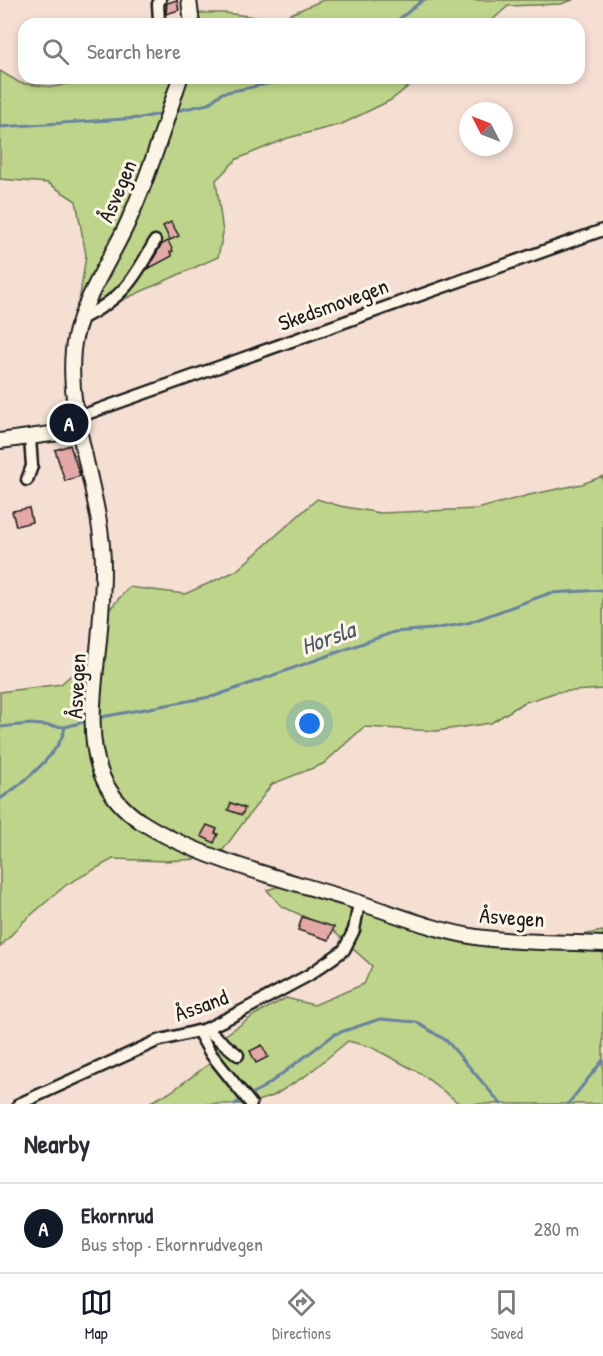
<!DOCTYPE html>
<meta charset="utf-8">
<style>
:root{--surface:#fff;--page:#f2f2f3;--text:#2b2b33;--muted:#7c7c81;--line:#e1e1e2;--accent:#111827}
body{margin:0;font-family:"Patrick Hand",sans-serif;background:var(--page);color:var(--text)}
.compass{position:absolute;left:459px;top:102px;width:54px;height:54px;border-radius:50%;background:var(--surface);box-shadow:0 3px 9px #0003;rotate:312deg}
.you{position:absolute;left:310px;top:724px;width:21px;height:21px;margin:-15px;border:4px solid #fff;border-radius:50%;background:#1a73e8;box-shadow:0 0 0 9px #1a73e833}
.badge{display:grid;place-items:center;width:39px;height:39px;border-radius:50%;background:var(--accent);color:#fff;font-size:20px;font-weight:700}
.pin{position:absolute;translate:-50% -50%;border:3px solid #fff;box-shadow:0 2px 6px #0006}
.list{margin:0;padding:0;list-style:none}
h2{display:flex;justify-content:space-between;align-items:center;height:78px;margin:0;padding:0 24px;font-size:26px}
h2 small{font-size:20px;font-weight:400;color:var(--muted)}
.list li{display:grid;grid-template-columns:39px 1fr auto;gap:18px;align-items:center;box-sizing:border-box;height:90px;padding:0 24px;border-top:2px solid var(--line)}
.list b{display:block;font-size:22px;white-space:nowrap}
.list p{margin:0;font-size:20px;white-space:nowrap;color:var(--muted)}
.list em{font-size:20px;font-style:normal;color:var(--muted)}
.icon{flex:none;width:33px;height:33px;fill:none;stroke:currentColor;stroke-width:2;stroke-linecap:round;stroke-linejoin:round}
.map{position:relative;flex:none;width:603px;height:1104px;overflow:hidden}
.search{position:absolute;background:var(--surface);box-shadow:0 3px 9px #0003;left:18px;right:18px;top:18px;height:66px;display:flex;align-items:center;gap:15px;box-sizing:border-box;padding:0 21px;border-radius:18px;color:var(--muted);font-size:22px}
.sheet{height:168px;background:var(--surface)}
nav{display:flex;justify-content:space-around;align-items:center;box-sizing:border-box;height:84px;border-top:2px solid var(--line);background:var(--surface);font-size:16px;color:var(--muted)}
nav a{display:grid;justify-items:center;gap:3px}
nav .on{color:var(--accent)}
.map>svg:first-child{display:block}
.green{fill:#bdd48a;stroke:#6c7853;stroke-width:1.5}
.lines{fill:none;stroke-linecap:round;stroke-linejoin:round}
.stream{stroke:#68839e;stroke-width:3}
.building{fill:#e4a9a6;stroke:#1c1c1c;stroke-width:1.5}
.minor-casing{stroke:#1c1c1c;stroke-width:15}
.major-casing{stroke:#1c1c1c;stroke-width:18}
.minor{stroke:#fcf5e5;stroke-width:10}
.major{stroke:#fcf5e5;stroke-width:14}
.labels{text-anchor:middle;stroke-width:6;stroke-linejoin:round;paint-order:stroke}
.street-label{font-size:22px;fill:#1c1c1c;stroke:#fcf5e5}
.water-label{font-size:24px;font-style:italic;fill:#485868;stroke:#fcf5e5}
</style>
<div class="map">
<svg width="603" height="1104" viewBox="0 0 603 1104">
<rect width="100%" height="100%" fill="#f5ded2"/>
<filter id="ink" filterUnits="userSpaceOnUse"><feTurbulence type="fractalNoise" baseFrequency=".0167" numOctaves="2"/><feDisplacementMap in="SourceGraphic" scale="12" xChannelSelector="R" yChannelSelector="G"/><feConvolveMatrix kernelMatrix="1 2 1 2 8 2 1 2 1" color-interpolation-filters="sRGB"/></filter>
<g filter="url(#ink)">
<g class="green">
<path d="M 323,0 L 573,0 L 561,4 L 508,6 L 488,24 L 184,24 L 192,13 L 225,13 L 277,20 Z"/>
<path d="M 0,71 L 20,83 L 53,87 L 97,78 L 419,78 L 391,100 L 342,124 L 288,138 L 237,159 L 216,180 L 223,233 L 218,257 L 118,302 L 78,309 L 86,255 L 76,201 L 48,183 L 0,179 Z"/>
<path d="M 603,476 L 603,689 L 557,692 L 523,703 L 491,723 L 436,731 L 364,727 L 323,764 L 272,784 L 217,858 L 165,861 L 113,859 L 66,885 L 24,921 L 0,947 L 0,692 L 61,684 L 87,661 L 109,610 L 129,587 L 185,594 L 236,571 L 317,499 L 340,506 L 380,513 L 477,509 L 529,495 L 582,484 Z"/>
<path d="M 290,883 L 442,933 L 551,941 L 603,931 L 603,1104 L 460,1104 L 420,1073 L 371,1047 L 348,1041 L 307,1075 L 273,1096 L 248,1104 L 146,1104 L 169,1093 L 209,1064 L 211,1045 L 256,1014 L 286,998 L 314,1005 L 364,984 L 372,966 L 331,929 L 281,906 L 267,890 Z"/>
</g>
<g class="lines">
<g class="stream">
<path d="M 393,24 L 423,0"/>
<path d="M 175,111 L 208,104 L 222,93 L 298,78"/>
<path d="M 0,127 L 140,118 L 165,113"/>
<path d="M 96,718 L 215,696 L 394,632 L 433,629 L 468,623 L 550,593 L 603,590"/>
<path d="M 0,727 L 30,724 L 65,727 L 87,721"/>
<path d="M 0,799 C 22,784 61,753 65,727"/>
<path d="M 235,1104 L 267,1085 L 335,1034 L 380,1019 L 416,1022 L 447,1041 L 501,1104"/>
<path d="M 568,1104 L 603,1060"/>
</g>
</g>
<g class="building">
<path d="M 177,0 L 179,10 L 166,14 L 167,3 Z"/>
<path d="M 171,222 L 179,236 L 170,240 L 163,226 Z"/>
<path d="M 168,241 L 173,251 L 170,252 L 172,256 L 148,269 L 161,245 Z"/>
<path d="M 70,445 L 80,476 L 65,481 L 55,450 Z"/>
<path d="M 29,508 L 32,522 L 16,526 L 12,511 Z"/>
<path d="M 231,803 L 245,808 L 242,815 L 228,810 Z"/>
<path d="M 207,825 L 217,829 L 215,833 L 218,834 L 214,843 L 201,836 Z"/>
<path d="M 302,917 L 334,927 L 329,940 L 298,930 Z"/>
<path d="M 262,1045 L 268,1057 L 256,1063 L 250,1051 Z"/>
</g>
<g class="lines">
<g class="minor-casing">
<g id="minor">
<path d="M 159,21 L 158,4 L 160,0"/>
<path d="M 81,319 C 123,298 133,281 155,241"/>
<path d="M 78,417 L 603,230"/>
<path d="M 27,480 L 32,466 L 30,438"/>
<path d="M 206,1029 L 238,1055"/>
<path d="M 198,1031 L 211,1054 L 251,1104"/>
<path d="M 19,1104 L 157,1041 L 206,1029 L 242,1011 L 309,975 L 344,950 L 354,930 L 359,903"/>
</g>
</g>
<g class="major-casing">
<g id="major">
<path d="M 189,0 L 192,24"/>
<path d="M 180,78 C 164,127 149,175 128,222 C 111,260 77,308 73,350 C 66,424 104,496 103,570 C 103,593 101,617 99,640 C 95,682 85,738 103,778 C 111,796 124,810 140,821 C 199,859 281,878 348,899 C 390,912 432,930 476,937 C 518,943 561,942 603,944"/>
<path d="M 0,441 L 80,430"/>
</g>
</g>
<use href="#minor" class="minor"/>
<use href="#major" class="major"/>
</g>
</g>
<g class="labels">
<g class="street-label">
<text transform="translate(117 191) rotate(-67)" y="8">Åsvegen</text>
<text transform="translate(333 304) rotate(-20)" y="8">Skedsmovegen</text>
<text transform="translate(76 686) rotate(-87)" y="8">Åsvegen</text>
<text transform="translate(512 917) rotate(4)" y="8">Åsvegen</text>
<text transform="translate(201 1005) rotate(-20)" y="8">Åssand</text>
</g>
<g class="water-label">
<text transform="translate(328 638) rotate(-20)" y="8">Horsla</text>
</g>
</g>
</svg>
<svg class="compass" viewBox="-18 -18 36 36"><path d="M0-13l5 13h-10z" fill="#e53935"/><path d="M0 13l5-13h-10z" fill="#7c7c81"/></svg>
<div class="you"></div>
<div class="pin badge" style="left:69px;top:423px">A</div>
<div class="search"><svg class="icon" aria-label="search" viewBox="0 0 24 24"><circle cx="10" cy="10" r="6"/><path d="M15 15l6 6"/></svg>Search here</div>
</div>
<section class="sheet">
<h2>Nearby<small></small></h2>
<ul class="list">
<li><span class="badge">A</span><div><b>Ekornrud</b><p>Bus stop · Ekornrudvegen</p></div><em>280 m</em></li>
</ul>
</section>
<nav>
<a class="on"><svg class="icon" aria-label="map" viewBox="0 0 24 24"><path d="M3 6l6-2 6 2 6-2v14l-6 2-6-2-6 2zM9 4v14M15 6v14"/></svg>Map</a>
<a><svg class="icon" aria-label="directions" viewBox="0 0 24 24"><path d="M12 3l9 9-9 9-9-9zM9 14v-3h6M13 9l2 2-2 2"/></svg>Directions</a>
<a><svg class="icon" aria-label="saved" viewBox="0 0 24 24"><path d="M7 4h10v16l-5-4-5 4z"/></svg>Saved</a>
</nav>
